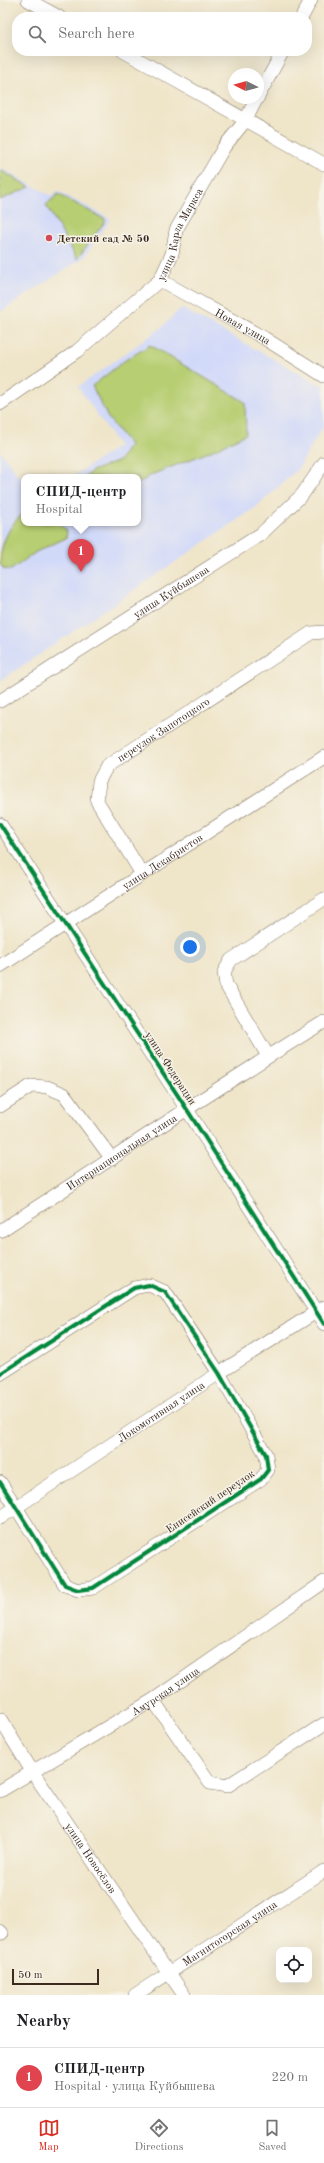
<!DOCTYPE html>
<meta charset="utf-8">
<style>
:root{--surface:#fff;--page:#f2f2f2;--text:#202124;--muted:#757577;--line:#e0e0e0;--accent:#d93025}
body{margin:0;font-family:"Old Standard TT",serif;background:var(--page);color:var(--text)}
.controls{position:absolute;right:12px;bottom:12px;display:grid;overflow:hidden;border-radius:8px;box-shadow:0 4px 16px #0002}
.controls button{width:36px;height:36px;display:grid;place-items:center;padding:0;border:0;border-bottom:1px solid var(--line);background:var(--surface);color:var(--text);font:20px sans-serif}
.compass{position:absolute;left:228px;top:68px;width:36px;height:36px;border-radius:50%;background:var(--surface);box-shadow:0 4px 16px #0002;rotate:276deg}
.scale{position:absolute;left:12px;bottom:10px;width:87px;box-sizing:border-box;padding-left:4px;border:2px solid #3b2a1e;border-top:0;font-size:11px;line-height:14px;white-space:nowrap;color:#3b2a1e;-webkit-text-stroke:3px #f7f3e8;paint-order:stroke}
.you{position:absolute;left:190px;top:947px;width:14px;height:14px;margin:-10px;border:3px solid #fff;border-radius:50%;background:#1a73e8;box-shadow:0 0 0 6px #1a73e833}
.badge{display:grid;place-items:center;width:26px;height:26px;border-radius:50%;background:var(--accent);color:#fff;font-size:13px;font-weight:700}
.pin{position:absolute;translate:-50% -33px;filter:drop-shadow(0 1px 2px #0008)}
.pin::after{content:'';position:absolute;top:21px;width:14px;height:12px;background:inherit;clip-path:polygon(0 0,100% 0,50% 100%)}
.popup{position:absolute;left:21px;top:474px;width:120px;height:52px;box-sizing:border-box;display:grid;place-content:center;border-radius:8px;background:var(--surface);filter:drop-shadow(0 1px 3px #0005);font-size:13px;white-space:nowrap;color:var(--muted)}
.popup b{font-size:15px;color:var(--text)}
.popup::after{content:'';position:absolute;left:50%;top:100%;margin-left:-8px;border:8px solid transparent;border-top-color:var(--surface)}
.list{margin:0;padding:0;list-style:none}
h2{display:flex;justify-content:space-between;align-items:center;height:52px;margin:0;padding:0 16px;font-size:17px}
h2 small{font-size:13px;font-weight:400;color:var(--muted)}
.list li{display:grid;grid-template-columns:26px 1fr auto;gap:12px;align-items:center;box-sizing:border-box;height:60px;padding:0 16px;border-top:1px solid var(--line)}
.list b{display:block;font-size:15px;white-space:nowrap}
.list p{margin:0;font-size:13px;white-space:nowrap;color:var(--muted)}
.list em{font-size:13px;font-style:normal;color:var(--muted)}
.icon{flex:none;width:22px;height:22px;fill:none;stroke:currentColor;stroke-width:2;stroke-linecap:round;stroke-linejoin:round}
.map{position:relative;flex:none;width:324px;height:1995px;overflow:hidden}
.search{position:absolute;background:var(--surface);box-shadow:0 4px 16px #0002;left:12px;right:12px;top:12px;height:44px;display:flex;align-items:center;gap:10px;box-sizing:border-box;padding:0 14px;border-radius:16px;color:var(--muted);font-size:15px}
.sheet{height:112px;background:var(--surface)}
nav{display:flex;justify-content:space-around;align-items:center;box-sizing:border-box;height:56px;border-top:1px solid var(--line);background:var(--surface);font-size:11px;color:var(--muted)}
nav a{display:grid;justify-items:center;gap:2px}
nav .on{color:var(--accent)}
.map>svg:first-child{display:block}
.built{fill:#d1d9f9}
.green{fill:#b7ce72;stroke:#797c48}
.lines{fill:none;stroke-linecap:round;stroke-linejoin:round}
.minor-casing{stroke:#7a6b5a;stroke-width:14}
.minor{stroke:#fff;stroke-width:13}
.cycleway-casing{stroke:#f7f3e8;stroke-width:6}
.cycleway{stroke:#00873e;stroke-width:4}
.poi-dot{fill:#d1495b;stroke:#f7f3e8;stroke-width:1.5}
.labels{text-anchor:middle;stroke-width:3;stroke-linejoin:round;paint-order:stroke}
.street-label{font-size:11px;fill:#3b2a1e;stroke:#f7f3e8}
.poi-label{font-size:11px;font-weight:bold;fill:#3b2a1e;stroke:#f7f3e8;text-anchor:start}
</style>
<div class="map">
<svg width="324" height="1995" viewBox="0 0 324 1995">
<rect width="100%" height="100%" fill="#f7f3e8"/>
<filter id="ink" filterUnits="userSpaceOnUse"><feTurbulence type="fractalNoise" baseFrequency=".025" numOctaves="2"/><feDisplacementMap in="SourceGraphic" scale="8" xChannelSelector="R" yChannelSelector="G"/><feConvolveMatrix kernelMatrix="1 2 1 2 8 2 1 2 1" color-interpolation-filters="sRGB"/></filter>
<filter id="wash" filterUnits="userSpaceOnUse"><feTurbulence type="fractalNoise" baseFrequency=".012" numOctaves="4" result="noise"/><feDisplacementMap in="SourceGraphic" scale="16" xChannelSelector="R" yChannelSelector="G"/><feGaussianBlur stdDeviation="0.9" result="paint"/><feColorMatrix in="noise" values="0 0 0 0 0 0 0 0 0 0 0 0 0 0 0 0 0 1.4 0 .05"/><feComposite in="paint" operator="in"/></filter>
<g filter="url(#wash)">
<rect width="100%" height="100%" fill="#efe5c9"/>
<g class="built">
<path d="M 0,167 L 51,196 L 57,191 L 111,219 L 83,258 L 0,312 Z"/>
<path d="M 181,308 L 324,387 L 324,425 L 298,469 L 255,508 L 0,681 L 0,451 L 24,483 L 24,523 L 138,523 L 138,477 L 72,477 L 119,446 L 78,387 L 161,328 Z"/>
</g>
<g class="green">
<path d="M 0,170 L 30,187 L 0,200 Z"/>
<path d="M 58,194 L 106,220 L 77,259 L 46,205 Z"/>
<path d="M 150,345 L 245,402 L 246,434 L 209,452 L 151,475 L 138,484 L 138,477 L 85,477 L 92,471 L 119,461 L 130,445 L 108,418 L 92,386 L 124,361 Z"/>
<path d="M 24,513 L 24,523 L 59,523 L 67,531 L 66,538 L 36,552 L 11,570 L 4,569 L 0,564 C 0,546 9,524 24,513 Z"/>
</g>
</g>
<g filter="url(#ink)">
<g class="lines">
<g class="minor-casing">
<g id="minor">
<path d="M 28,0 L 59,17"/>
<path d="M 302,17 L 311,0"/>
<path d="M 123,51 L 324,164"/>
<path d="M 258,97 L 283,51"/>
<path id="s1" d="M 160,280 L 264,338 L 324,376"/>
<path id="s2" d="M 0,404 L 77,351 L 160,280 L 172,254 L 176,230 L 224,147 L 245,121 L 257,98"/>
<path id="s3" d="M 0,701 L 261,534 L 302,495 L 324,463"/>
<path d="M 0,824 L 186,1108 L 324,1324"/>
<path id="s4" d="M 142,874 L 97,801 L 99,781 L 107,766 L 311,633 L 324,632"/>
<path id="s5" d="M 0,966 L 324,757"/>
<path d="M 268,1056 L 226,985 L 224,972 L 231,960 L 324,899"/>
<path d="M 0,1106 L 31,1086 L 47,1087 L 64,1094 L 112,1159"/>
<path id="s6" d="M 0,1231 C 108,1162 214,1089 324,1022"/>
<path d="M 0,1374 L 134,1288 L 149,1285 L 165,1292 L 219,1373 L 266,1455 L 268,1470 L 261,1479 L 93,1588 L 78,1590 L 65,1585 L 0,1482"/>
<path id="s7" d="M 0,1518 L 219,1373 L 324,1307"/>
<path d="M 153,1700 L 210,1783 L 227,1786 L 324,1724"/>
<path id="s8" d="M 0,1719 L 32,1771 L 184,1995"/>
<path id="s9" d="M 0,1791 L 153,1700 L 324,1582"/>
<path d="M 0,1931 L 2,1933 L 0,1934"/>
<path id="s10" d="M 135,1995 L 324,1871"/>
</g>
</g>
<use href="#minor" class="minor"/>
<g class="cycleway-casing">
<g id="cycleway">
<path d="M 0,824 L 186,1108 L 324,1324"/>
<path d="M 0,1374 L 134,1288 L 149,1285 L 165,1292 L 219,1373 L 266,1455 L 268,1470 L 261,1479 L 93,1588 L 78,1590 L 65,1585 L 0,1482"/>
</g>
</g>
<use href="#cycleway" class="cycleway"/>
</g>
</g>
<circle class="poi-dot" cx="49" cy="238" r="4"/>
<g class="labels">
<g class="street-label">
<text dy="4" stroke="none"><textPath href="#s2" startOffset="253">улица Карла Маркса</textPath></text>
<text dy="4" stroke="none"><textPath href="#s1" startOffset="95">Новая улица</textPath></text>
<text dy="4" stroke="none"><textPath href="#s3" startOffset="203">улица Куйбышева</textPath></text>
<text dy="4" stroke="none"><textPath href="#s4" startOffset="190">переулок Запотоцкого</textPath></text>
<text dy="4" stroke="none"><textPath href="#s5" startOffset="193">улица Декабристов</textPath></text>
<text transform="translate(171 1068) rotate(57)" y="4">улица Федерации</text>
<text dy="4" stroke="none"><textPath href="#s6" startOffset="145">Интернациональная улица</textPath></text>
<text dy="4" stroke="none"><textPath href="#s7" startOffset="193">Локомотивная улица</textPath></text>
<text transform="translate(210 1501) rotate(-34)" y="4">Енисейский переулок</text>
<text dy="4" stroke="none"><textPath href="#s9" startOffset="193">Амурская улица</textPath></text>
<text dy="4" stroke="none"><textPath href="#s8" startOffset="166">улица Новосёлов</textPath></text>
<text dy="4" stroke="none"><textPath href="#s10" startOffset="113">Магнитогорская улица</textPath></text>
</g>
<g class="poi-label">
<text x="57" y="242">Детский сад № 50</text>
</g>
</g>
</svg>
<div class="controls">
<button><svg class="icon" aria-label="locate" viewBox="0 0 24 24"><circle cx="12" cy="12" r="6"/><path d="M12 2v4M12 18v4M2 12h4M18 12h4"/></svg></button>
</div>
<svg class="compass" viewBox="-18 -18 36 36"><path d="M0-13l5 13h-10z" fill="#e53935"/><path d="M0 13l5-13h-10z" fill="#757577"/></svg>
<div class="scale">50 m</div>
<div class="you"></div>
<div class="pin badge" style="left:81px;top:572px;background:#e0444e">1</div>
<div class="popup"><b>СПИД-центр</b>Hospital</div>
<div class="search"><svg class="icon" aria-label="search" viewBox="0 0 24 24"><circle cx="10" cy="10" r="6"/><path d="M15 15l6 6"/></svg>Search here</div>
</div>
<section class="sheet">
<h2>Nearby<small></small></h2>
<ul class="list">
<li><span class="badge" style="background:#e0444e">1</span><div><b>СПИД-центр</b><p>Hospital · улица Куйбышева</p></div><em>220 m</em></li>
</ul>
</section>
<nav>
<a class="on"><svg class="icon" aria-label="map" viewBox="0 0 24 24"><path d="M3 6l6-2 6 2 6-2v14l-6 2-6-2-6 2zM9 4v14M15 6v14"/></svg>Map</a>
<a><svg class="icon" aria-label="directions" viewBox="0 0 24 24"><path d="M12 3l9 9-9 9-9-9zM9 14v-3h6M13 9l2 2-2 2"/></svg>Directions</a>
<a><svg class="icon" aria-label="saved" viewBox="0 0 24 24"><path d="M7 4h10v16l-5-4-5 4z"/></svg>Saved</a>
</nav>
